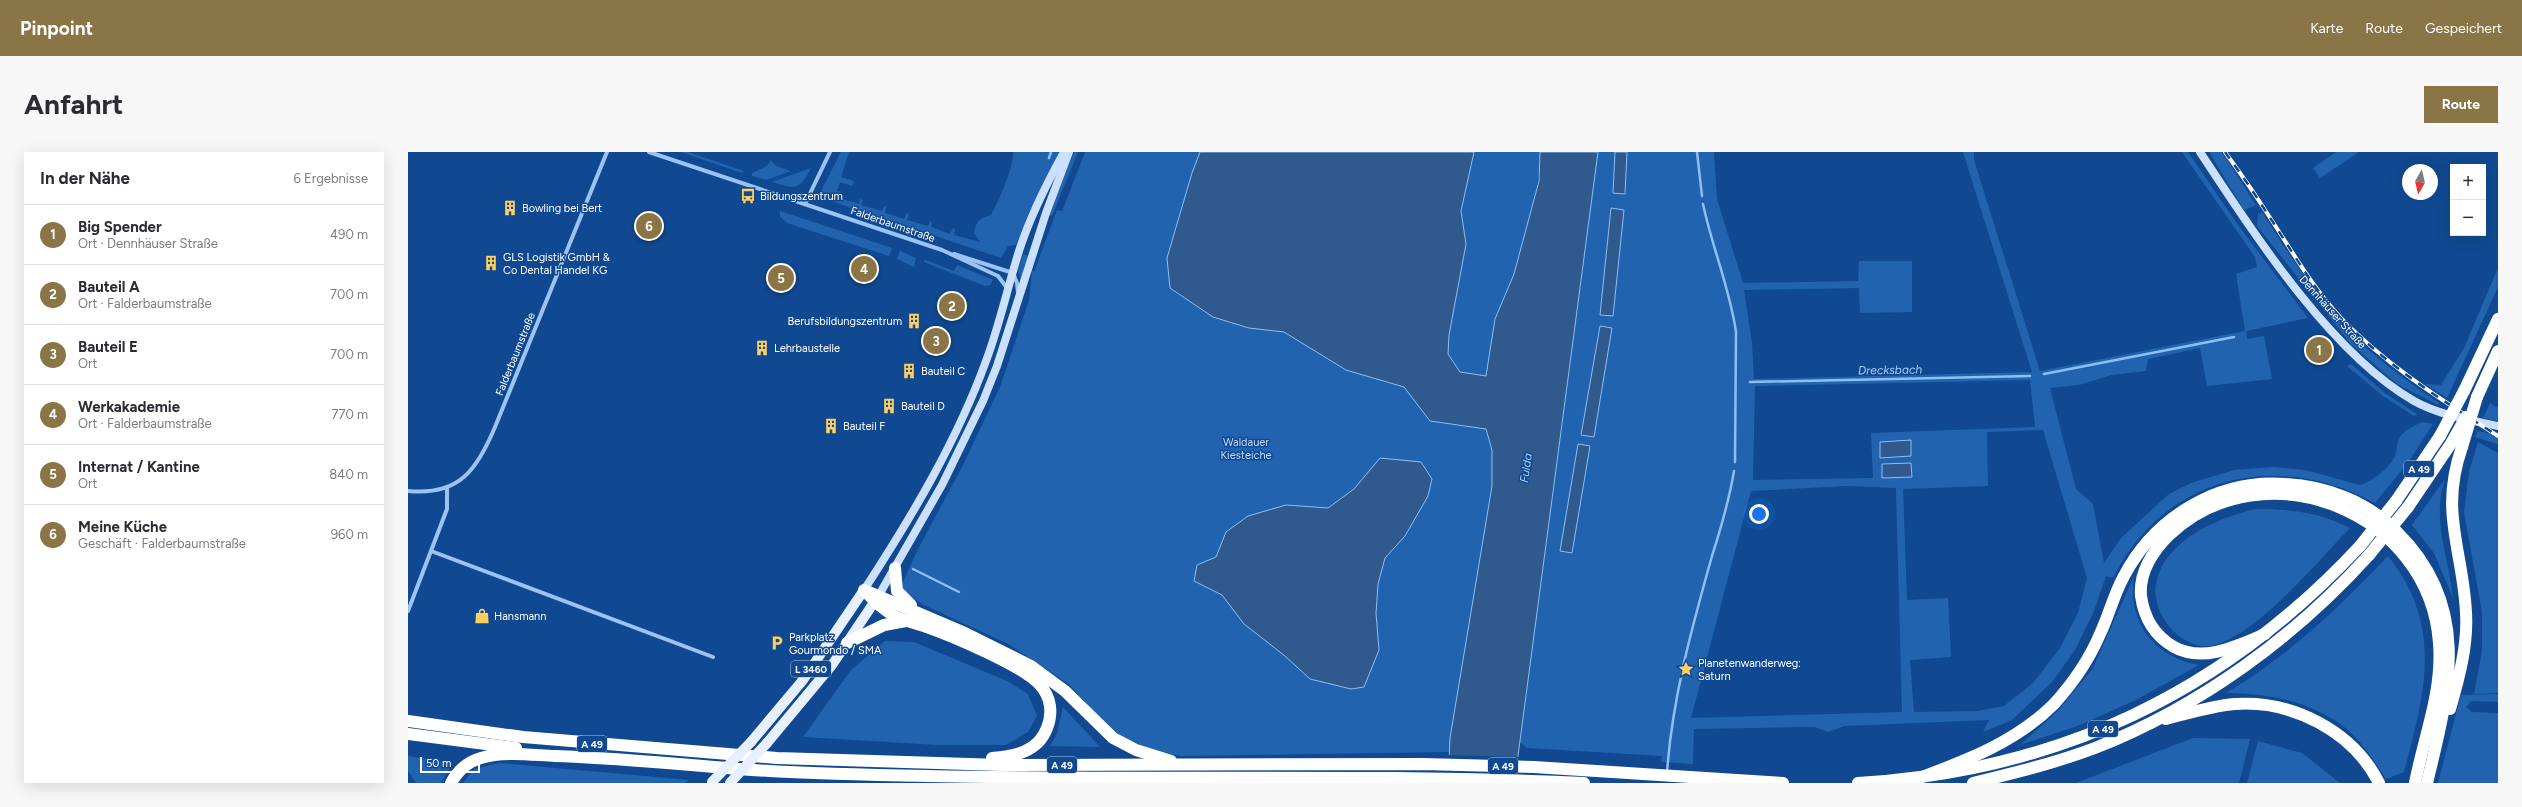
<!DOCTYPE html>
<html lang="de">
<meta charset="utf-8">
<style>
:root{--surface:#fff;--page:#f7f7f7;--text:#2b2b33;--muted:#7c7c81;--line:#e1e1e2;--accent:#8a7546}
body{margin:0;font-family:Figtree,sans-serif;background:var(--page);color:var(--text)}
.controls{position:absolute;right:12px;top:12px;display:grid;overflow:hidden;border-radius:0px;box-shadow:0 4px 16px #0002}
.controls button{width:36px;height:36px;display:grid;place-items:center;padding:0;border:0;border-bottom:1px solid var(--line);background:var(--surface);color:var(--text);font:20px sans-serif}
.compass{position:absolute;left:1994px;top:12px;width:36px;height:36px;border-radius:50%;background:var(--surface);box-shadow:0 4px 16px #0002;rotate:188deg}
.scale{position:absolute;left:12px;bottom:10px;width:60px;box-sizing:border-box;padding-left:4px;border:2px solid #fff;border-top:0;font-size:11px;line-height:14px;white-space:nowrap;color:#fff;-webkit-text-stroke:3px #104991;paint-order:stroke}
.you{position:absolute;left:1351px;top:362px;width:14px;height:14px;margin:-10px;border:3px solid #fff;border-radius:50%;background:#1a73e8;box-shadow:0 0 0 6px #1a73e833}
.badge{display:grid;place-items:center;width:26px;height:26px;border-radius:50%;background:var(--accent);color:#fff;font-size:13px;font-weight:700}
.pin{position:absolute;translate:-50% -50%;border:2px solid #fff;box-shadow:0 1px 4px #0006}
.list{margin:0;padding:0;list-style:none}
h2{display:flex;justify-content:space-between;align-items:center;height:52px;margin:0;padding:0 16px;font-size:17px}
h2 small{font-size:13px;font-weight:400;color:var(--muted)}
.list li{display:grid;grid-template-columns:26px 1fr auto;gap:12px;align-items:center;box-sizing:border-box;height:60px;padding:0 16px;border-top:1px solid var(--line)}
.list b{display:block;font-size:15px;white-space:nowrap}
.list p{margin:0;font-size:13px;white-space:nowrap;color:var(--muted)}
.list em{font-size:13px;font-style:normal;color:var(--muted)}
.map{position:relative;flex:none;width:2090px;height:631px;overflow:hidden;border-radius:0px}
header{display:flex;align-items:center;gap:24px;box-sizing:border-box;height:56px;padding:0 20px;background:var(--accent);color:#fff}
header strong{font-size:19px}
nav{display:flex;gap:22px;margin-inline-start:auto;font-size:14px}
.intro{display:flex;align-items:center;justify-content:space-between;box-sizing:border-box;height:96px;padding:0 24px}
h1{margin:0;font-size:28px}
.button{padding:10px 18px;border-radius:0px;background:var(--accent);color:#fff;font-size:14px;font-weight:700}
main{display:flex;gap:24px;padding:0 24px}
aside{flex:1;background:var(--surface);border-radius:0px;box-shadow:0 4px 16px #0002}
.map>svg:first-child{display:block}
.green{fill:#2263b0;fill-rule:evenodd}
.water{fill:#30598e;stroke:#8dbef6}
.pier{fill:#104991}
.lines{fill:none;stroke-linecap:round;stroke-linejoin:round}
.stream{stroke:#8dbef6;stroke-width:2.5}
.street{stroke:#9bc3f3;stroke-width:4}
.secondary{stroke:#cae0fd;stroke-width:8}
.primary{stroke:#e7f0ff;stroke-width:10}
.highway{stroke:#fff;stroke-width:12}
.rail-casing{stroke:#fff;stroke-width:4}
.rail{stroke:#104991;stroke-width:2.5;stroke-dasharray:8;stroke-linecap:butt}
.primary-bridge{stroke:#e7f0ff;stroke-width:10}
.highway-bridge{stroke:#fff;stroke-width:12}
.labels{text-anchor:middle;stroke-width:3;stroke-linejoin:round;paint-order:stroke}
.shield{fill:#104991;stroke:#b7c8de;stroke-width:1}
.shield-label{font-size:10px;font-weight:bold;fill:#fff}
.poi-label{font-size:11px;fill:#fff;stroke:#104991;text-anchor:start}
.street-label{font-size:11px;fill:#fff;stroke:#104991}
.park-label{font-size:11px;fill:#c3defd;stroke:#104991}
.water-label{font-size:12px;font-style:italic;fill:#a7cdfa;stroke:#104991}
</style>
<header>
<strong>Pinpoint</strong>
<nav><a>Karte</a><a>Route</a><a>Gespeichert</a></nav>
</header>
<div class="intro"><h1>Anfahrt</h1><a class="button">Route</a></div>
<main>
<aside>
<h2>In der Nähe<small>6 Ergebnisse</small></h2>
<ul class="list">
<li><span class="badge">1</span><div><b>Big Spender</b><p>Ort · Dennhäuser Straße</p></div><em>490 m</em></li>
<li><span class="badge">2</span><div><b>Bauteil A</b><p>Ort · Falderbaumstraße</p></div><em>700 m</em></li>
<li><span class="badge">3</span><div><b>Bauteil E</b><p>Ort</p></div><em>700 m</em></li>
<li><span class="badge">4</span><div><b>Werkakademie</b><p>Ort · Falderbaumstraße</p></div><em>770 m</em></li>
<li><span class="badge">5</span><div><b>Internat / Kantine</b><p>Ort</p></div><em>840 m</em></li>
<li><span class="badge">6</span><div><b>Meine Küche</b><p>Geschäft · Falderbaumstraße</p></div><em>960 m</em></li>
</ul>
</aside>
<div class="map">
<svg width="2090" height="631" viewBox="0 0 2090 631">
<rect width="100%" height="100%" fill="#104991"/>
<g class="green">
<path d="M 273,0 L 280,0 L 336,19 L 334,21 Z"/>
<path d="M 433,0 L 441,0 L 433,25 L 446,29 L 444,34 L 432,30 L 429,39 L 433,40 L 431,46 L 451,52 L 452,47 L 455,48 L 453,53 L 474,59 L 476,54 L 478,54 L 477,61 L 496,67 L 499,61 L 501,62 L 499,68 L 520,74 L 522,69 L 524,70 L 523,75 L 542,82 L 545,76 L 547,77 L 546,83 L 572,90 L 566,81 C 568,69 572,66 583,63 C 590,51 607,12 605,0 L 651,0 L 620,62 L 608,93 L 600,94 L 593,106 L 417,47 L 413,44 L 413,39 Z"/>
<path d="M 666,0 L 670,0 L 644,64 L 641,63 Z"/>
<path d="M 677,0 L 1132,0 C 1131,47 1116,99 1098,142 L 1081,288 L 1084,298 L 1084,334 L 1041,600 L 774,604 L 753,601 L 718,587 L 697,573 L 661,532 L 600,492 L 516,453 L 492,437 L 509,399 L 554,315 L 592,235 L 621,148 L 624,119 L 626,120 L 649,58 L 654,59 L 655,57 Z"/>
<path d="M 1190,0 L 1306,0 L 1309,47 L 1335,131 L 1450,129 L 1451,109 L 1504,109 L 1504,160 L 1452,161 L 1451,136 L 1336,138 L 1344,191 L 1346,227 L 1624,220 L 1555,0 L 1566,0 L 1566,8 L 1632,219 L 1837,179 L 1828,122 L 1849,115 L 1847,105 L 1774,0 L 1780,0 L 1830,73 L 1900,166 L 1838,179 L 1839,187 L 1856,184 L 1864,227 L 1799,234 L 1792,196 L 1740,207 L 1738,219 L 1703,223 L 1671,233 L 1642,236 L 1668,337 L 1685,352 L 1696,411 L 1713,386 L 1761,342 L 1783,331 L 1826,318 L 1865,315 L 1897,318 L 1952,333 C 1965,329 1984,315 1988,301 C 1989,296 1989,290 1991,286 C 1996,278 2006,274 2014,270 L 2025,272 L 2002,308 L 1967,351 C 1869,297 1756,324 1705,426 L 1698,424 L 1686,459 L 1667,498 L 1644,530 L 1604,568 L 1575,580 L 1581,568 L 1437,574 L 1420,580 L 1407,575 L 1286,577 L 1285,612 L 1253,610 L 1254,604 L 1119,596 L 1112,590 ZM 1622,228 L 1627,275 L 1463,281 L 1465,326 L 1345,328 L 1347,234 ZM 1635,278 L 1679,426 L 1670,461 L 1652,496 L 1625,531 L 1596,554 L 1570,559 L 1506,560 L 1502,508 L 1543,505 L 1540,446 L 1499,448 L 1495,337 L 1580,334 L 1579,280 ZM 1439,334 L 1488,336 L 1494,560 L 1283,566 L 1343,339 Z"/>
<path d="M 1801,0 L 1814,0 L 1848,53 L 1836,58 Z"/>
<path d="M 1928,0 L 1951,0 L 1912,26 L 1905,16 Z"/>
<path d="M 363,8 L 368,14 L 383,19 L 358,28 L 344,24 L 344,21 L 359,14 Z"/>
<path d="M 403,16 C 391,39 388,37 364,30 Z"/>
<path d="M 372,59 L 484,96 L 481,104 L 379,71 L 372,64 Z"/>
<path d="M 1854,60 C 1876,95 1899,130 1926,163 C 1955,197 1994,226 2031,251 L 2030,253 L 1989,232 L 1943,192 L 1849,74 L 1850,63 Z"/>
<path d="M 492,99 L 508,106 L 506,115 L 489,107 Z"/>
<path d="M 615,102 L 621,104 L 613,129 L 610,119 Z"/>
<path d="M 517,108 L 546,119 L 549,113 L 585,128 L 582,133 L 577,134 L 516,110 Z"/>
<path d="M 2090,116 L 2090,135 L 2039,246 L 2017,232 L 2033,233 L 2056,196 Z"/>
<path d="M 1943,212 L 1978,242 L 2009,262 L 2006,264 L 1975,244 L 1939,214 Z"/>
<path d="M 2082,251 L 2090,256 L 2090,269 L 2075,266 Z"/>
<path d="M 2070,279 L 2084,282 L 2090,286 L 2090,292 L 2067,285 Z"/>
<path d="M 2070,290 L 2090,301 L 2090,541 L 2066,542 L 2074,499 L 2074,460 L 2056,360 L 2061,320 Z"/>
<path d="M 2037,327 C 2023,368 2041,405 2045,446 L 2026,401 L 2004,373 Z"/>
<path d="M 1848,357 C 1882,357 1911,360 1942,376 C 1909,410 1854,477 1810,492 C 1781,502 1752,473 1748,446 C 1745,433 1752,416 1759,406 C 1781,378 1815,365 1848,357 Z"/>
<path d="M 1980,404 C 2036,474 2017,541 1996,620 L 1978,627 C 1968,611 1955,592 1941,579 C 1907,550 1861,541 1818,541 C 1884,501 1927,459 1980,404 Z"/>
<path d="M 1726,424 C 1719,470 1746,505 1791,513 L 1728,548 L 1672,573 L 1612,593 L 1650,559 L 1685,516 Z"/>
<path d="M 477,489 L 506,490 L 599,529 L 620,542 L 629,564 L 620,580 L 598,593 L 530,593 L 395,585 L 443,518 Z"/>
<path d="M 2090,542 L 2090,550 L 2063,549 L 2058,555 L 2064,560 L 2090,561 L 2090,631 L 2030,631 L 2053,543 Z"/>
<path d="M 655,555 L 692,595 L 642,594 L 649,582 Z"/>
<path d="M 1785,586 L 1842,587 L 1831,631 L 1668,631 Z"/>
<path d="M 1850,589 L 1894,601 L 1932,631 L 1839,631 Z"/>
<path d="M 0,604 L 45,611 L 33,631 L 8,631 L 0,619 Z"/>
<path d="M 91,611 L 281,628 L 277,631 L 55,631 L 66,617 Z"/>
</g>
<g class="water">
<path d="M 792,0 L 1066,0 L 1053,59 L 1058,92 L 1041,183 L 1040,202 L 1052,220 L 1078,224 L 1087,167 L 1106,122 L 1131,29 L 1132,0 L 1190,0 L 1108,619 L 1040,631 L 1042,586 L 1084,334 L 1084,298 L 1078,277 L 1022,269 L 996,235 L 938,218 L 876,180 L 841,176 L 805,165 L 762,136 L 759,106 L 784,21 Z"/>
<path d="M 1207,0 L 1219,0 L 1217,42 L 1205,41 Z"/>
<path d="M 1203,56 L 1216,58 L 1205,164 L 1192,163 Z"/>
<path d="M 1192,174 L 1204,176 L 1186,285 L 1173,283 Z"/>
<path d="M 1503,288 L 1503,304 L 1472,306 L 1472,290 Z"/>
<path d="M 1170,292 L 1182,294 L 1164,401 L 1152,399 Z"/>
<path d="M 972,306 L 1013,310 L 1024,327 L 1020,344 L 997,384 L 977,406 L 970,432 L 968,461 L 971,498 L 956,535 L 943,537 L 902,527 L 877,504 L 836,472 L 814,443 L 786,429 L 789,413 L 808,405 L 818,380 L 840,364 L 878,353 L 920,356 L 946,337 Z"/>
<path d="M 1503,311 L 1504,325 L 1474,326 L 1474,312 Z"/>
</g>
<path class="pier" d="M 1039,603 L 1112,605 L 1109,631 L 1038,631 Z"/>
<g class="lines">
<g class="stream">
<path d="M 1289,0 L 1294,44"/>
<path d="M 641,6 L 643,0"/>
<path d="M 1295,52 C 1304,95 1322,137 1328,180 L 1327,310"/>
<path d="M 1636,222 L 1826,185"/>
<path d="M 1342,230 L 1622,224"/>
<path d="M 505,417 L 551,440"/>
<path d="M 1259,621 C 1264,547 1284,475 1304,404 C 1313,376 1321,349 1326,319"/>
</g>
<g class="street">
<path d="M 241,0 L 534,98 L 590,124 L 599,136"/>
<path d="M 397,52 L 422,0"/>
<path d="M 546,102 L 605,121 L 609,131 L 610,141"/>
<path d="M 0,339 C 51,344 69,318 87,275 L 199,0"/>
<path d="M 23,399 L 305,505"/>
<path d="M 0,459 L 39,357 L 39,335"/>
</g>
<g class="secondary">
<path d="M 1792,0 C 1845,80 1922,201 2006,249 C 2031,263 2062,268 2090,274"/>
<path d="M 456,438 C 503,366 549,289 578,209 C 592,172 600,133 612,96 C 623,62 639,31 656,0"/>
<path d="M 471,443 L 534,333 L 575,249 L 589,214 L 638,61 L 661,0"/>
</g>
<g class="primary">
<path d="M 343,590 L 395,528 L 456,438"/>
<path d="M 359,591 L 424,513 L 471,443"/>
</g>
<g class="highway">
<path d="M 2056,239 L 2090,167"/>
<path d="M 2069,245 L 2090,199"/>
<path d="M 1988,349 L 2032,284"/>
<path d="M 2000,355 L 2044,290"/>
<path d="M 487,416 L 489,439 L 503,453"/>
<path d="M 456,438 L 557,481 L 623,514 L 657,539 L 705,586 L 728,598 L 763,609"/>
<path d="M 457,439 C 466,449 475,458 487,464 C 497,469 506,471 516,474 C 542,483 616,514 632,533 C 643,545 645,561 639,576 C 630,600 607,604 584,606"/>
<path d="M 1857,482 C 1829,494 1795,511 1766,495 C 1747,484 1736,466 1733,444 C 1731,420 1744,400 1761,383 C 1857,293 2022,360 2031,491 C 2035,539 2016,584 2007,631"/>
<path d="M 439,491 L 476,473 L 498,469"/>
<path d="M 2042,557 C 2051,526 2060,493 2058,461 C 2055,397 2031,361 2054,295"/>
<path d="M 1758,567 C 1781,561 1803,554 1827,552 C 1884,548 1945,579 1971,631"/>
<path d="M 0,569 L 115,585 L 369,606 L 593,613 L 1015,612 L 1126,615 L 1375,631"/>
<path d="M 0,582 L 108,596"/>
<path d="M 1514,625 C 1562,607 1609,589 1646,552 C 1665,531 1681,508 1692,482 C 1701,463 1706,442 1716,424 C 1747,365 1810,327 1877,332 C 1919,334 1960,350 1989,380 C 2065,455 2041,540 2019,631"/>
<path d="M 43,631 C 50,618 59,610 73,606 C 96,599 123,603 147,604 C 209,606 270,612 331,617 C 394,622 457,623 520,624 C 739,629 957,621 1176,631"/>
<path d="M 1450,631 C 1651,619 1815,541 1952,394"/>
<path d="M 1565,631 C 1606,621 1647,611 1687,596 C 1791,555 1886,486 1961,403"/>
</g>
<g class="rail-casing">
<path id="rail" d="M 1817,0 C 1830,18 1843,36 1855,55 C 1880,92 1902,133 1933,166 C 1979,214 2034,248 2090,284"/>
</g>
<use href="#rail" class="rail"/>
<g class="primary-bridge">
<path d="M 304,630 L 343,590"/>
<path d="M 322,631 L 359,591"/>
</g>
<g class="highway-bridge">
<path d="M 2032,284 L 2056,239"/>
<path d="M 2044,290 L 2058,265"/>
<path d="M 2054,295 L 2069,245"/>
<path d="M 1952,394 L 1988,349"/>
<path d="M 1961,403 L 2000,355"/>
</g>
</g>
<defs>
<g id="bus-bare" transform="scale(1.2)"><path d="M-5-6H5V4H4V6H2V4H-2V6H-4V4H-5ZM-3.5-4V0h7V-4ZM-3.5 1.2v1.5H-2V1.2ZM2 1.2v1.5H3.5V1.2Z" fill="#ffcf5d" stroke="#104991" stroke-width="2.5" paint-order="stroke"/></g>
<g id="building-bare" transform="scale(1.2)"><path d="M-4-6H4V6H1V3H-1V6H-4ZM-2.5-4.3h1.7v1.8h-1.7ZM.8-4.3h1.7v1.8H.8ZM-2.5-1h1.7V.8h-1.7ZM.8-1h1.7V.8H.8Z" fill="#ffcf5d" stroke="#104991" stroke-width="2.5" paint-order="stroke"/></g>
<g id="shop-bare" transform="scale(1.2)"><path d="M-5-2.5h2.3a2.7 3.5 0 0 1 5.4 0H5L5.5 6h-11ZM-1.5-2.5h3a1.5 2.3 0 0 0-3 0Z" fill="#ffcf5d" stroke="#104991" stroke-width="2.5" paint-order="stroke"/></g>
<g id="parking-bare" transform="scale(1.2)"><path d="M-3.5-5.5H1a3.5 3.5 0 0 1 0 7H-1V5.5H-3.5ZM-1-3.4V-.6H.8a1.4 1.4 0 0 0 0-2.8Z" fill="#ffcf5d" stroke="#104991" stroke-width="2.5" paint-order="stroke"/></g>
<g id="sight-bare" transform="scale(1.2)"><path d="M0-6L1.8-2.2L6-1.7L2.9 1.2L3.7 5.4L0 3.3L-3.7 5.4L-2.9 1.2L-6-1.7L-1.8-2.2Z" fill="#ffcf5d" stroke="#104991" stroke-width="2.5" paint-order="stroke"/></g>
</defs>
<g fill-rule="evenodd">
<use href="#bus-bare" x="340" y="44"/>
<use href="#building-bare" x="102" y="56"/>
<use href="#building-bare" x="83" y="111"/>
<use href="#building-bare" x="506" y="169"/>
<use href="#building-bare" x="354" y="196"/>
<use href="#building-bare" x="501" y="219"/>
<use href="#building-bare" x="481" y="254"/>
<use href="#building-bare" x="423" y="274"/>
<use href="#shop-bare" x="74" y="464"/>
<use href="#parking-bare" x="369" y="491"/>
<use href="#sight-bare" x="1278" y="517"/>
</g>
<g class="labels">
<g class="shield">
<rect x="1996" y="309" width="30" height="16" rx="3"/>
<rect x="383" y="509" width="40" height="16" rx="3"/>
<rect x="1680" y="569" width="30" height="16" rx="3"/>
<rect x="169" y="584" width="30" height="16" rx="3"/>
<rect x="639" y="605" width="30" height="16" rx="3"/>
<rect x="1080" y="606" width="30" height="16" rx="3"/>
</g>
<g class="shield-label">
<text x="2011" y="321">A 49</text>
<text x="403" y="521">L 3460</text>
<text x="1695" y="581">A 49</text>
<text x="184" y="596">A 49</text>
<text x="654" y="617">A 49</text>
<text x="1095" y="618">A 49</text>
</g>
<g class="poi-label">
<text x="352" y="48">Bildungszentrum</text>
<text x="114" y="60">Bowling bei Bert</text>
<text x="95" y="109">GLS Logistik GmbH &amp;<tspan x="95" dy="13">Co Dental Handel KG</tspan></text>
<text x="494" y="173" text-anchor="end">Berufsbildungszentrum</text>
<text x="366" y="200">Lehrbaustelle</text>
<text x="513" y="223">Bauteil C</text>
<text x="493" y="258">Bauteil D</text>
<text x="435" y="278">Bauteil F</text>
<text x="86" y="468">Hansmann</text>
<text x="381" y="489">Parkplatz<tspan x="381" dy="13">Gourmondo / SMA</tspan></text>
<text x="1290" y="515">Planetenwanderweg:<tspan x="1290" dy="13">Saturn</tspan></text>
</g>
<g class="street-label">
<text transform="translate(485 72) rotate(19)" y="4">Falderbaumstraße</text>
<text transform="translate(1925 160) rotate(48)" y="4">Dennhäuser Straße</text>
<text transform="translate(107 202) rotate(-68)" y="4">Falderbaumstraße</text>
</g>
<g class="park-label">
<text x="838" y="294">Waldauer<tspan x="838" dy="13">Kiesteiche</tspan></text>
</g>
<g class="water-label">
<text transform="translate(1482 218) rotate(-1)" y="4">Drecksbach</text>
<text transform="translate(1118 316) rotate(-82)" y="4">Fulda</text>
</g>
</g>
</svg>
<div class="controls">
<button>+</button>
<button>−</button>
</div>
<svg class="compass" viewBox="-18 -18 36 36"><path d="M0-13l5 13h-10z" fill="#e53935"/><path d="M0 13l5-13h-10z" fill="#7c7c81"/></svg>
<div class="scale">50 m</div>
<div class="you"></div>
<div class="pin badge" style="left:1911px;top:198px">1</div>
<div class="pin badge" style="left:544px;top:154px">2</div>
<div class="pin badge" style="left:528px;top:189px">3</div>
<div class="pin badge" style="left:456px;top:117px">4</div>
<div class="pin badge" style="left:373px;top:126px">5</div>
<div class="pin badge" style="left:241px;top:74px">6</div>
</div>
</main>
